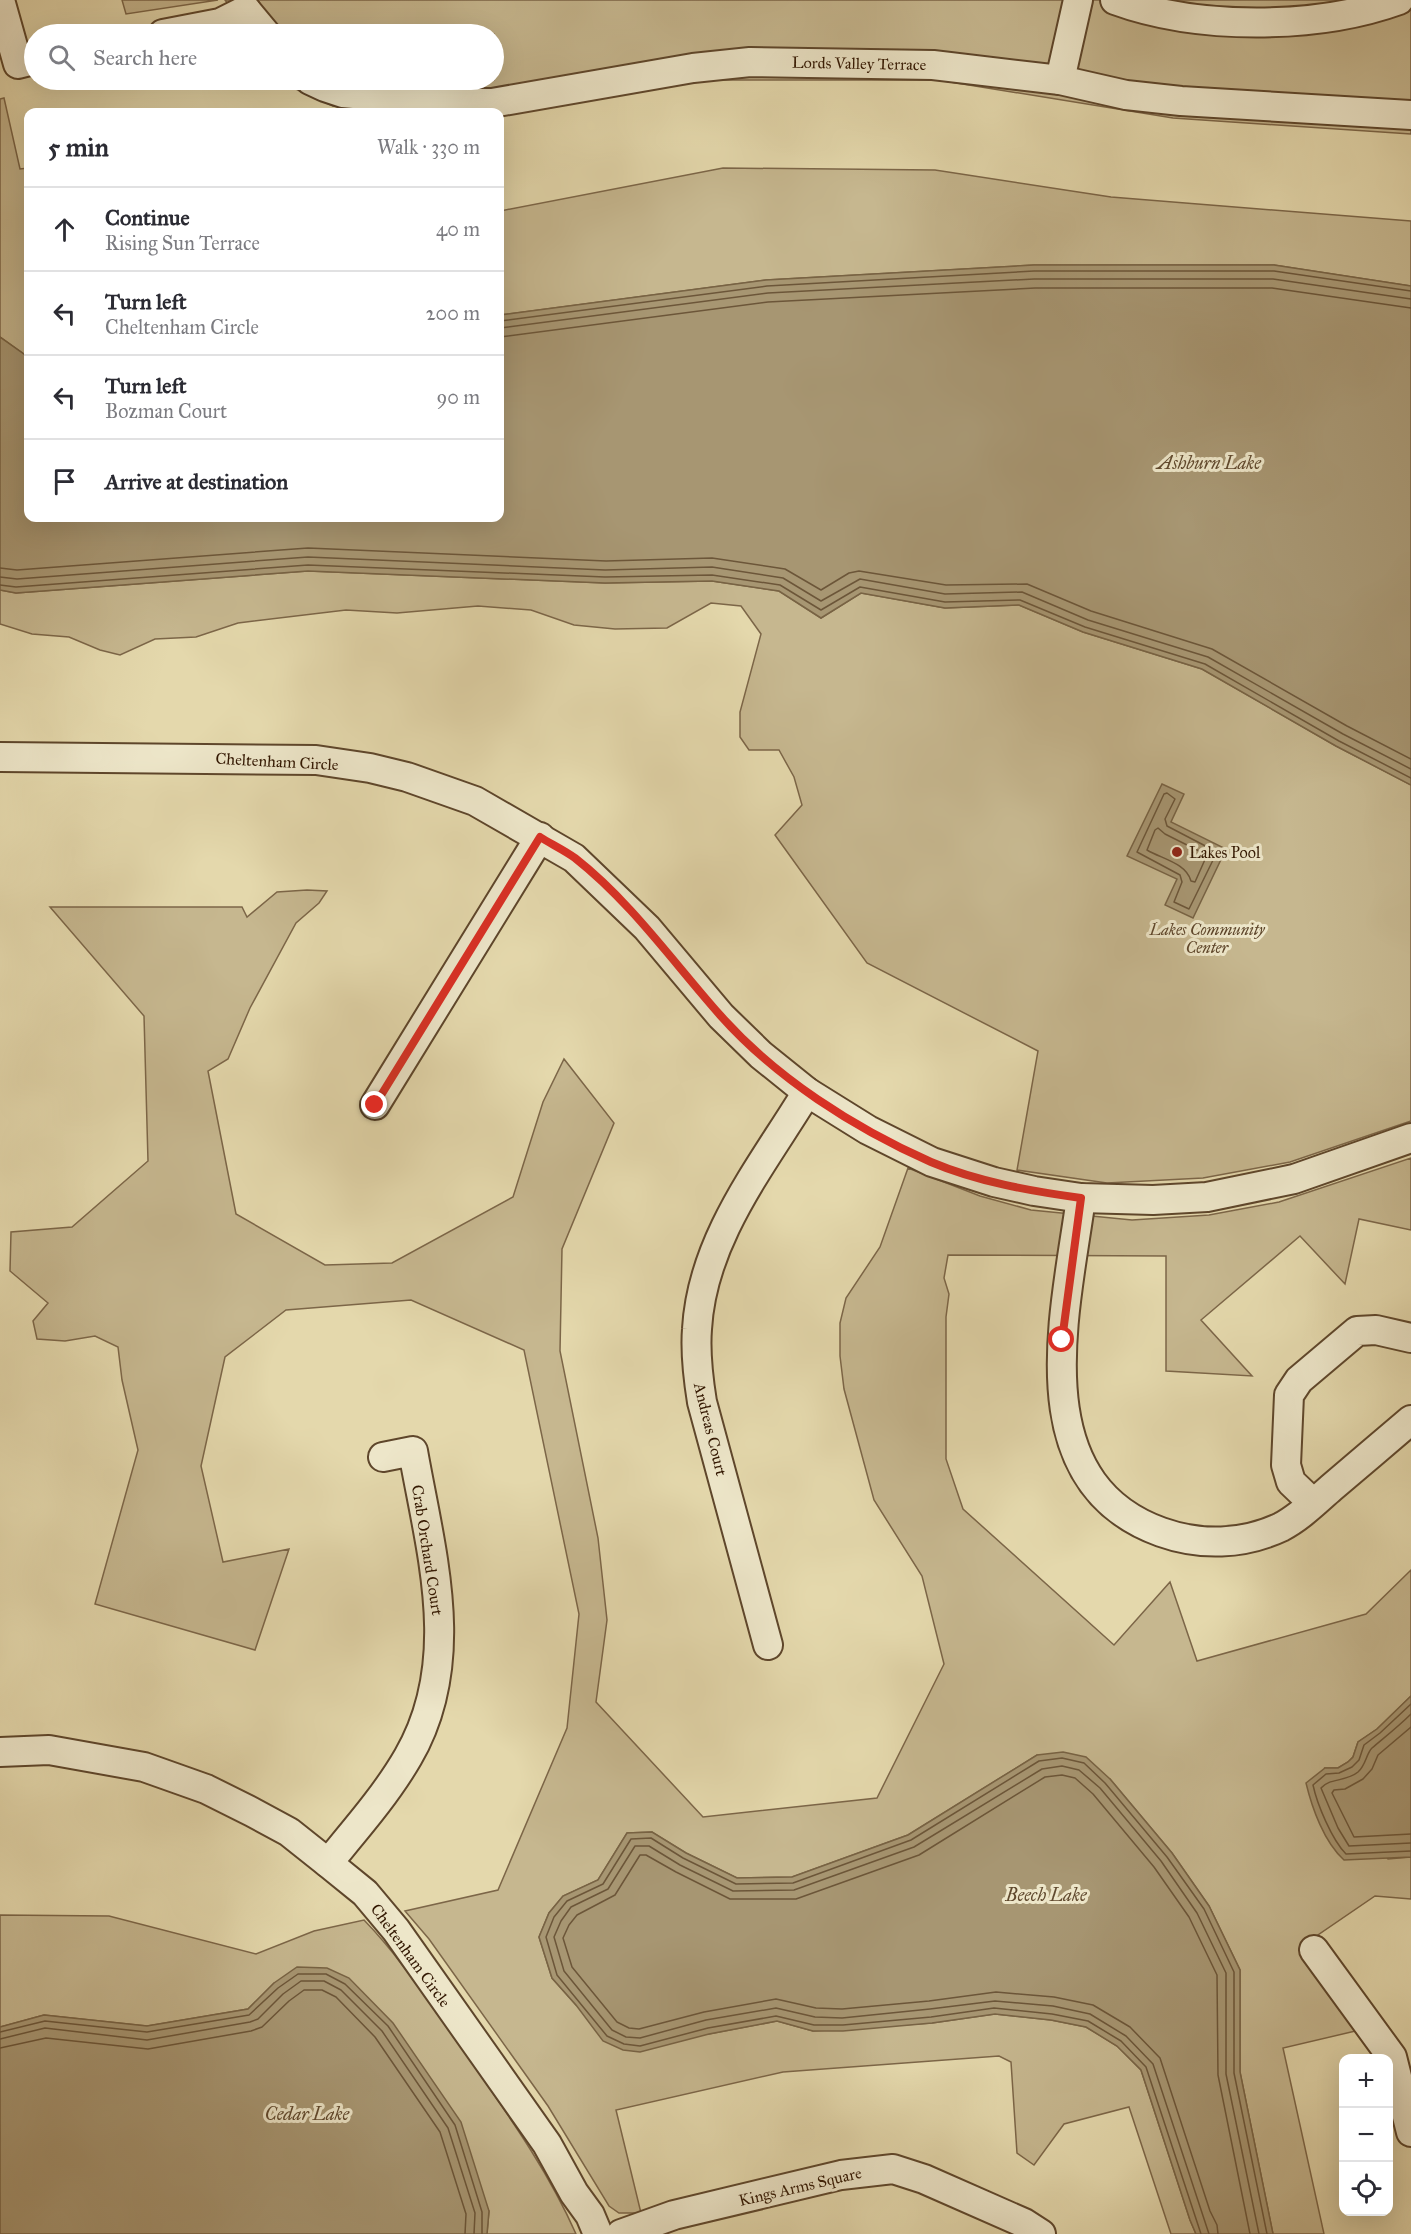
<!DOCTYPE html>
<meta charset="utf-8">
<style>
:root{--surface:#fff;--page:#f7f7f7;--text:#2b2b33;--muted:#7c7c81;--line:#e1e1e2}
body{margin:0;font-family:"IM FELL Great Primer",serif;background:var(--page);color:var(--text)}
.controls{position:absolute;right:18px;bottom:18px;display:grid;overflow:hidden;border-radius:12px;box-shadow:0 6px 24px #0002}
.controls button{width:54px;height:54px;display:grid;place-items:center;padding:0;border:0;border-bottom:2px solid var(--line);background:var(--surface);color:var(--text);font:30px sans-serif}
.stop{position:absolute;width:18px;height:18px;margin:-14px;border:4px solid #d93025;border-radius:50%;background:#fff}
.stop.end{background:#d93025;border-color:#fff;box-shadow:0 2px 6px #0008}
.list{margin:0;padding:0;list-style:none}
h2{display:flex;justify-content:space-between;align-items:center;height:78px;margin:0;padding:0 24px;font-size:26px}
h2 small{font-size:20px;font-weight:400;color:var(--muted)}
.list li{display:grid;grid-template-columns:39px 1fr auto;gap:18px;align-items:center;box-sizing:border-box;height:84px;padding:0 24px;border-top:2px solid var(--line)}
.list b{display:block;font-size:22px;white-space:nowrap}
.list p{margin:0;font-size:20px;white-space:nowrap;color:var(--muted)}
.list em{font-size:20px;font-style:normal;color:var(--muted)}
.icon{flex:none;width:33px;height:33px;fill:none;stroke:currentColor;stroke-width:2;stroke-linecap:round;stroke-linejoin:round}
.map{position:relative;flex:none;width:1411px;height:2234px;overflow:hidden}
.search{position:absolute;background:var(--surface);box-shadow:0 6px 24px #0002;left:24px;top:24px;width:480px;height:66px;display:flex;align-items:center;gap:15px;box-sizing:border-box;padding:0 21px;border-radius:33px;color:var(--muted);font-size:22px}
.panel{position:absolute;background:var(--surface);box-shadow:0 6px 24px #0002;left:24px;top:108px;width:480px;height:414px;border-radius:12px}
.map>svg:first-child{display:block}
.green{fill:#c6b78f;stroke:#7c6648;stroke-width:1.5}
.water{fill:#a79672;stroke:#786344;stroke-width:1.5}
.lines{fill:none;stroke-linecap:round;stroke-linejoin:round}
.shore{stroke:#6c5639;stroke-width:1.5}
.minor-casing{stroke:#5e462b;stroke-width:32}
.minor{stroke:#ede6c9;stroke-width:28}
.route{stroke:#d93025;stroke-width:8}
.poi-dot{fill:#8f2418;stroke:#ede6c9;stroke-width:2}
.labels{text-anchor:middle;stroke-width:6;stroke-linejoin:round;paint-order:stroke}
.street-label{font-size:16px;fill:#311600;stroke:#ede6c9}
.poi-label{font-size:16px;fill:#311600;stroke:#ede6c9;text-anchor:start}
.park-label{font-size:16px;font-style:italic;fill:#5e462b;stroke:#ede6c9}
.water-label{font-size:18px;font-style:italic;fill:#60492e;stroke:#ede6c9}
</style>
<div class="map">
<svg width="1411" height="2234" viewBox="0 0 1411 2234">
<rect width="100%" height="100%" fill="#e4d8ac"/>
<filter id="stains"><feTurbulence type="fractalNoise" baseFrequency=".00333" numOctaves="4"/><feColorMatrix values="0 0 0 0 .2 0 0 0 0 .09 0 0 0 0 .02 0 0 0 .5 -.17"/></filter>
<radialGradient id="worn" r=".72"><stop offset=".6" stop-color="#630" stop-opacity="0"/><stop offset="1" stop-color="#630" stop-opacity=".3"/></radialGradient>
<g class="green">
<path d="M 122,0 L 218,0 L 126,14 Z"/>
<path d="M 225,0 L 1411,0 L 1411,134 L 1173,118 L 938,80 L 707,80 L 406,112 L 333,106 L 291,87 L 285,80 L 494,80 L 494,34 L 251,34 Z"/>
<path d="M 4,98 L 20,169 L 28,168 L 28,357 L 0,337 L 0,99 Z"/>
<path d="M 723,168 L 935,170 L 1111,197 L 1411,221 L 1411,286 L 1274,265 L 1034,265 L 766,280 L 500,315 L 500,211 Z"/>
<path d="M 308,571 L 605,583 L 712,581 L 779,591 L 821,618 L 861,593 L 945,608 L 1019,605 L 1083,632 L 1202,669 L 1336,746 L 1411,785 L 1411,1121 L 1290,1162 L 1203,1178 L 1107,1183 L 1017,1170 L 1038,1051 L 867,963 L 775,835 L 802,805 L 794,777 L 779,750 L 749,750 L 740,737 L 740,712 L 761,634 L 741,606 L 711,603 L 667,628 L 615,629 L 574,625 L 531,610 L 478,606 L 397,613 L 346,610 L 238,623 L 196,637 L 155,639 L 120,655 L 100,650 L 69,637 L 32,634 L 0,624 L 0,590 L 16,593 Z"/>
<path d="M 307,890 L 327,891 L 319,903 L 296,923 L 250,1008 L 228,1059 L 208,1071 L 236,1214 L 325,1265 L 392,1263 L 513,1197 L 543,1102 L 564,1059 L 614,1123 L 562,1249 L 560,1351 L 598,1538 L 607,1620 L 596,1702 L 703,1817 L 877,1798 L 944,1664 L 922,1576 L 874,1500 L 844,1389 L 840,1356 L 840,1323 L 846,1298 L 880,1247 L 908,1168 L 980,1196 L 1031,1210 L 1132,1220 L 1209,1215 L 1279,1202 L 1411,1158 L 1411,1230 L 1359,1219 L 1345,1284 L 1300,1236 L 1201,1320 L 1252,1376 L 1166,1371 L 1166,1256 L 948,1255 L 944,1278 L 949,1294 L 946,1317 L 946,1459 L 963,1509 L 1114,1645 L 1170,1582 L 1197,1661 L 1366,1614 L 1411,1570 L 1411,1696 L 1377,1729 L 1358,1742 L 1353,1757 L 1348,1762 L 1338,1768 L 1325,1768 L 1388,1859 L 1411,1857 L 1411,1899 L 1375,1896 L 1318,1935 L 1381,2025 L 1283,2048 L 1324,2234 L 1273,2234 L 1240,2072 L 1240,1970 L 1209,1906 L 1172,1853 L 1110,1779 L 1037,1755 L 908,1835 L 792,1877 L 737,1878 L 686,1853 L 652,1832 L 627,1833 L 598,1880 L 563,1896 L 549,1913 L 539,1937 L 552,1978 L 576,2005 L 709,2034 L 777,2021 L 813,2031 L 932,2023 L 995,2014 L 1051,2020 L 1086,2027 L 1117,2046 L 1141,2070 L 1190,2220 L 1196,2234 L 1171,2234 L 1129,2107 L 1064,2124 L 1034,2165 L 1017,2153 L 1011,2062 L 999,2056 L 783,2072 L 616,2110 L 641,2213 L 619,2213 L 609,2206 L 548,2106 L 429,1939 L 405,1911 L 498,1890 L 567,1728 L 579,1614 L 524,1350 L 411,1300 L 286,1310 L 225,1357 L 201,1466 L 223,1562 L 289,1549 L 255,1650 L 95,1604 L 138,1450 L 122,1380 L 118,1347 L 95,1336 L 65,1341 L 37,1339 L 33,1321 L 48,1303 L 10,1271 L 11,1232 L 72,1227 L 148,1161 L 144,1016 L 50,907 L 242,907 L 247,917 L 277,892 Z"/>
<path d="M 0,1915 L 109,1916 L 256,1954 L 314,1931 L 364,1920 C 401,1958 430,2004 461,2047 C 503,2108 546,2166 576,2234 L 487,2234 L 489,2211 L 274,1983 L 248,2009 L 147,2026 L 44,2015 L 0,2027 Z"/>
</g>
<g class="water">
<path d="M 1034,265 L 1274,265 L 1411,286 L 1411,785 L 1336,746 L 1202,669 L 1083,632 L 1019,605 L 945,608 L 861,593 L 821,618 L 779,591 L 712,581 L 605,583 L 308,571 L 16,593 L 0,590 L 0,337 L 28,357 L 28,518 L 500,518 L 500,315 L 766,280 Z"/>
<path d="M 1162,784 L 1184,794 L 1171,822 L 1226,849 L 1193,918 L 1165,905 L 1177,879 L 1127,856 Z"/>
<path d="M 1411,1696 L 1411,1857 L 1344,1860 C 1324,1842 1312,1808 1306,1783 L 1325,1768 L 1338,1768 L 1348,1762 L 1353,1757 L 1358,1742 L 1377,1729 Z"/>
<path d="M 1063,1752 L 1086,1757 L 1110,1779 L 1172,1853 L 1209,1906 L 1240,1970 L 1240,2072 L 1273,2234 L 1196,2234 L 1190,2220 L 1141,2070 L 1117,2046 L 1086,2027 L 1051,2020 L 995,2014 L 932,2023 L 843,2031 L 813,2031 L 777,2021 L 709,2034 L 640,2052 L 623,2050 L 603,2041 L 576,2005 L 552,1978 L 539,1937 L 549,1913 L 563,1896 L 598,1880 L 627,1833 L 652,1832 L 686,1853 L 737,1878 L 792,1877 L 908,1835 L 1037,1755 Z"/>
<path d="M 297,1967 L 327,1968 L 349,1978 L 393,2023 L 461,2122 L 489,2211 L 487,2234 L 0,2234 L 0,2027 L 44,2015 L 147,2026 L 248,2009 L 274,1983 Z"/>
</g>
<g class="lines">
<g class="shore">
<path d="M 500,321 L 767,286 L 1034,271 L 1274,271 L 1411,291"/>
<path d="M 500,328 L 768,293 L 1034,279 L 1273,279 L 1411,299"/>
<path d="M 500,337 L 768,302 L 1035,288 L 1272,288 L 1411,308"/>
<path d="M 0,568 L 17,570 L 308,548 L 606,561 L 712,558 L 785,569 L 821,590 L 849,573 L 859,571 L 946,585 L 1027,584 L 1091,611 L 1212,649 L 1347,726 L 1411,759"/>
<path d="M 0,577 L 17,579 L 308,557 L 605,570 L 712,567 L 783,578 L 821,601 L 860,579 L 945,594 L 1022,592 L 1088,620 L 1208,657 L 1343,734 L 1411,769"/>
<path d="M 0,585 L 16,587 L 308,565 L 605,577 L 712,575 L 780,585 L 821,610 L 860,587 L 945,602 L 1020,600 L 1085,627 L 1205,664 L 1339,741 L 1411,778"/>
<path d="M 1167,793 L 1175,799 L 1165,819 L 1167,826 L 1217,852 L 1189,909 L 1174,902 L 1182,882 L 1180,875 L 1137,852 L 1164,794 Z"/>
<path d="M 1158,828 L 1165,834 L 1207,855 L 1195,882 L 1191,881 C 1186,863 1162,859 1147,850 L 1155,830 Z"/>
<path d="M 1411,1704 L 1380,1733 L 1364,1745 L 1359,1760 L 1352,1767 L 1339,1773 L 1326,1774 L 1313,1785 C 1317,1804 1332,1840 1346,1854 L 1411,1851"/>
<path d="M 1411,1714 C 1399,1726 1385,1737 1372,1748 C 1366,1754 1366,1765 1358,1772 C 1346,1782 1329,1778 1321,1788 L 1338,1828 L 1349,1846 L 1411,1843"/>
<path d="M 1411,1727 L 1378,1755 L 1372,1769 L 1363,1779 L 1345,1789 L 1334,1790 L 1332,1793 L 1354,1837 L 1411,1834"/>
<path d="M 0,2032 L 45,2021 L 147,2032 L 249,2015 L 278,1988 L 298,1974 L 326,1974 L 345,1984 L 388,2026 L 455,2125 L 482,2212 L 482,2234"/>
<path d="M 0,2039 L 45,2028 L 147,2040 L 250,2022 L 258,2019 L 283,1994 L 301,1981 L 324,1981 L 341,1990 L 382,2031 L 448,2128 L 475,2213 L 474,2234"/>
<path d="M 0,2048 L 46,2038 L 148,2049 L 251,2031 L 262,2027 L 289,2001 L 304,1990 L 322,1990 L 336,1997 L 375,2037 L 440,2132 L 466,2214 L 465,2234"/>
<path d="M 1201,2234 L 1146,2067 L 1121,2041 L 1088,2021 L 1052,2014 L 994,2008 L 931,2017 L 843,2025 L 814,2025 L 776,2016 L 708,2028 L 640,2046 L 624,2044 L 607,2036 L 557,1975 L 546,1937 L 554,1917 L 567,1901 L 603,1884 L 631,1839 L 651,1838 L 683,1858 L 736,1884 L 793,1883 L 911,1840 L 1039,1761 L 1062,1758 L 1084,1763 L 1105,1783 L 1167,1857 L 1204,1909 L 1234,1972 L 1234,2073 L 1267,2234"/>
<path d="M 1209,2234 L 1153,2064 L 1126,2036 L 1090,2014 L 1053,2006 L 995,2001 L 930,2009 L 842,2018 L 815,2017 L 776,2008 L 706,2020 L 640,2038 L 626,2037 L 612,2030 L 564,1971 L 554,1937 L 561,1921 L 571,1907 L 608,1889 L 635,1846 L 649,1846 L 680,1865 L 733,1891 L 794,1890 L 914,1847 L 1042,1769 L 1062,1766 L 1079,1770 L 1100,1788 L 1161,1861 L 1197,1913 L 1226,1973 L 1226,2074 L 1259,2234"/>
<path d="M 1218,2234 L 1217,2225 L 1210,2211 L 1160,2058 L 1130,2027 L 1093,2005 L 1054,1997 L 996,1992 L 929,2001 L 842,2009 L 816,2008 L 776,1999 L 704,2012 L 639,2029 L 629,2028 L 617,2022 L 572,1967 L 563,1938 L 569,1925 L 577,1915 L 615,1895 L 640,1855 L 646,1855 L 676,1872 L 730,1899 L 796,1899 L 919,1855 L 1045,1777 L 1062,1775 L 1075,1778 L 1093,1794 L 1154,1867 L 1189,1917 L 1217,1975 L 1218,2075 L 1250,2234"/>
</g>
<g class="minor-casing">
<g id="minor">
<path d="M 0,0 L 18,64 L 34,60"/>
<path d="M 1115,0 C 1197,30 1316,30 1399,0"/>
<path d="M 246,10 L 266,34"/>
<path d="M 163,34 L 220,23 L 246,10"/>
<path d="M 310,80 L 325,87 L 343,93 L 454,103 L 492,103 L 693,68 L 750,62 L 933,65 L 1060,80 L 1126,95 L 1181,101 L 1411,115"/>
<path d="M 1060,80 L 1078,0"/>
<path d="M 0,757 L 316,760 L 370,768 L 407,777 L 475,801 L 574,858 L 647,928 L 721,1016 L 761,1055 L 807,1092 L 868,1130 L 932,1162 L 994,1182 L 1034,1191 L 1081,1198 L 1153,1200 L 1207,1197 L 1294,1179 L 1411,1138"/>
<path d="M 375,1105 L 540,837"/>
<path d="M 1081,1198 C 1066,1309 1020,1481 1161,1532 C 1200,1546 1243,1545 1281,1527 C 1300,1517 1315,1502 1331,1488 C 1358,1465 1384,1443 1411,1420"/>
<path d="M 1313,1503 L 1291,1482 L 1286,1465 L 1289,1395 L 1299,1380 L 1357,1331 L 1376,1330 L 1411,1338"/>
<path d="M 768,1645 L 702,1402 C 698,1377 695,1354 697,1329 C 702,1239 762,1166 807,1092"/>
<path d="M 0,1752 L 49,1750 L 144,1767 L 206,1789 L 252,1812 L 289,1832 L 328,1863 L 365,1893 L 396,1930 L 547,2144 L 574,2193 L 590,2215 L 598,2234"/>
<path d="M 328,1863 C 356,1829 386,1795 408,1757 C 464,1661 431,1553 413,1451 L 383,1457"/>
<path d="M 1314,1950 L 1392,2057 L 1411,2132"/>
<path d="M 621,2234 L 674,2215 L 841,2175 L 893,2169 L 924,2179 L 1024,2223 L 1041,2234"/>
</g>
</g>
<use href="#minor" class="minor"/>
</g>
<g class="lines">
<path class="route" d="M 375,1105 L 540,837 C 551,844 564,850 575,858 C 631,902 673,962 720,1015 C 776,1078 854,1128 931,1162 C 978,1182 1031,1191 1081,1198 L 1062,1340"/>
</g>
<circle class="poi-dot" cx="1177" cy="852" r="6"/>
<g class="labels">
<g class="street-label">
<text transform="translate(859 63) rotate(1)" y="6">Lords Valley Terrace</text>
<text transform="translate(277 761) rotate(3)" y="6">Cheltenham Circle</text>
<text transform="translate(711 1429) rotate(76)" y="6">Andreas Court</text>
<text transform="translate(428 1550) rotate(81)" y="6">Crab Orchard Court</text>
<text transform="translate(411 1955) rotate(54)" y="6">Cheltenham Circle</text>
<text transform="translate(800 2186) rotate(-13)" y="6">Kings Arms Square</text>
</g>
<g class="poi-label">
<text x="1189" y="858">Lakes Pool</text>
</g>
<g class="park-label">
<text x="1207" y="935">Lakes Community<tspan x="1207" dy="18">Center</tspan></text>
</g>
<g class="water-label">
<text x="1209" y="469">Ashburn Lake</text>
<text x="1046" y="1901">Beech Lake</text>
<text x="307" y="2120">Cedar Lake</text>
</g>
</g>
<rect width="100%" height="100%" filter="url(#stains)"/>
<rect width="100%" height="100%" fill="url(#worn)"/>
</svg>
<div class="controls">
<button>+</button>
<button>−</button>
<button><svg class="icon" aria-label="locate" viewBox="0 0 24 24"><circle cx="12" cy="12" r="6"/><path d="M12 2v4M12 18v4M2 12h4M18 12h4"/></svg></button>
</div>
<div class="stop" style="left:1062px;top:1340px"></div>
<div class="stop end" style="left:375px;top:1105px"></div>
<div class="search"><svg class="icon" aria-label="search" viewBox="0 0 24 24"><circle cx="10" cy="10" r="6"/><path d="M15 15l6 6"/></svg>Search here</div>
<section class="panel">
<h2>5 min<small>Walk · 330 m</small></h2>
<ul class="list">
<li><svg class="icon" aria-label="ahead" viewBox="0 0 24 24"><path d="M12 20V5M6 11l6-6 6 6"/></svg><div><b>Continue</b><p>Rising Sun Terrace</p></div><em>40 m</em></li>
<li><svg class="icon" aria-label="left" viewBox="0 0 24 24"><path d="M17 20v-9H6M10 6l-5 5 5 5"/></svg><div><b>Turn left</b><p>Cheltenham Circle</p></div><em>200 m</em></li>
<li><svg class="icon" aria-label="left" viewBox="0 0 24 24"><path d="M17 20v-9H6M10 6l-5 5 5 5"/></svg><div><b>Turn left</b><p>Bozman Court</p></div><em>90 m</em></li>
<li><svg class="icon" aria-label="arrive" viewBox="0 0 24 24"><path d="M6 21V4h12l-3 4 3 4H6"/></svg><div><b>Arrive at destination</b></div></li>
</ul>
</section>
</div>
